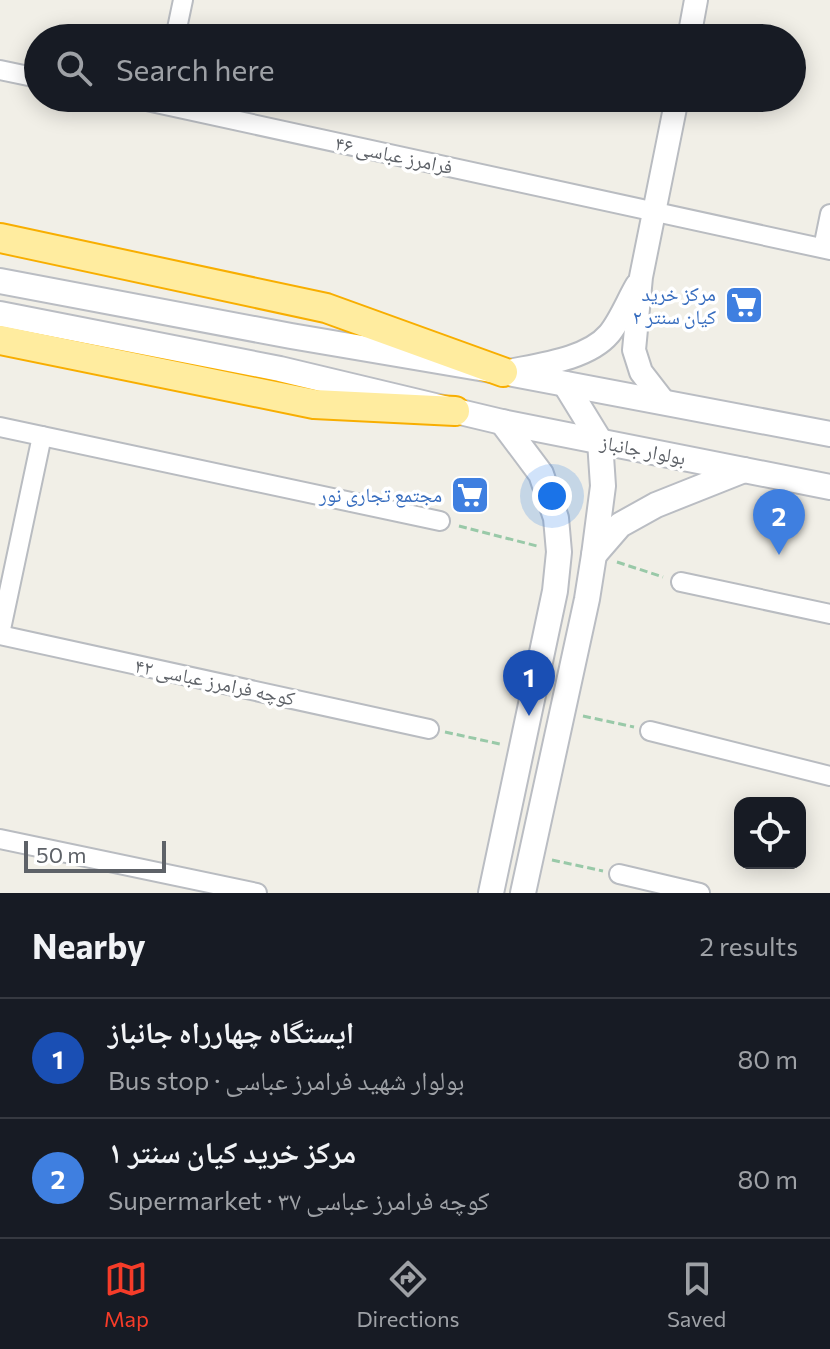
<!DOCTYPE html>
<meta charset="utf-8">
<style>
:root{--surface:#171b24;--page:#20242c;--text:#f1f3f6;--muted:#9ea1a6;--line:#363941;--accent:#f53c29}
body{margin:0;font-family:Commissioner,"Noto Naskh Arabic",sans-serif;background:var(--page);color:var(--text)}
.controls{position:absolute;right:24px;bottom:24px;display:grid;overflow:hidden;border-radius:16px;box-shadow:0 4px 20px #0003}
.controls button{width:72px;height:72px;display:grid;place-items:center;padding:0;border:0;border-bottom:2px solid var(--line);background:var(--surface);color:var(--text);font:40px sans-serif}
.scale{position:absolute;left:24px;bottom:20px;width:142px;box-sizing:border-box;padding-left:8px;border:4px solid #5e6268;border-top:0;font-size:22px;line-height:28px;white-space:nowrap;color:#5e6268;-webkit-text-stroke:6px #fff;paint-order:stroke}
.you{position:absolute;left:552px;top:496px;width:28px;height:28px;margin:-20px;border:6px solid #fff;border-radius:50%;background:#1a73e8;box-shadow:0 0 0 12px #1a73e833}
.badge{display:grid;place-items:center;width:52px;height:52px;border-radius:50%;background:var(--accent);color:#fff;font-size:26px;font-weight:700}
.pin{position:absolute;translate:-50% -66px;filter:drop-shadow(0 2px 4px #0008)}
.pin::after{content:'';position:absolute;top:42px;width:28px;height:24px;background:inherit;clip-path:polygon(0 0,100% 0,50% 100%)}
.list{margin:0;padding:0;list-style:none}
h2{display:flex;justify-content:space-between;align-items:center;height:104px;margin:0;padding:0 32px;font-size:34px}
h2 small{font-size:26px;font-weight:400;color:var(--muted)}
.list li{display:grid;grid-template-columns:52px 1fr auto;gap:24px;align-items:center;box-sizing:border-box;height:120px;padding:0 32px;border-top:2px solid var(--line)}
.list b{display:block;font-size:30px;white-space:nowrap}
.list p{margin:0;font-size:26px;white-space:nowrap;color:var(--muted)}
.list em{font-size:26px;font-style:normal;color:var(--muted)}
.icon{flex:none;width:44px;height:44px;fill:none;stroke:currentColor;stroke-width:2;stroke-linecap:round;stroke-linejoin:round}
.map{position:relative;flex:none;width:830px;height:893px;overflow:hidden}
.search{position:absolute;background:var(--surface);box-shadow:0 4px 20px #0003;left:24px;right:24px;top:24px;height:88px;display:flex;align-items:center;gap:20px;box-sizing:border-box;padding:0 28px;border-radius:44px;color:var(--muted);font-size:30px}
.sheet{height:344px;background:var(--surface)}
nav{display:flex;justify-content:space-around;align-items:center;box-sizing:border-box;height:112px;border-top:2px solid var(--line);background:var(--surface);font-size:22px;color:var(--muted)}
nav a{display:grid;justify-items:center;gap:4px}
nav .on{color:var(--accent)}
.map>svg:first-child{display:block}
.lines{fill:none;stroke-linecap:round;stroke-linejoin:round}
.minor-casing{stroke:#b9bcc1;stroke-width:22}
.tertiary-casing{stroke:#b9bcc1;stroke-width:26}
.secondary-casing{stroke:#babdc3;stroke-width:28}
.trunk-casing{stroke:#f8ae00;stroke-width:32}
.path{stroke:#99c9a8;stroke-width:3;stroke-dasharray:8 4;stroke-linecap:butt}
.minor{stroke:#fff;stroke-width:18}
.tertiary{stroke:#fff;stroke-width:22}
.secondary{stroke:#fff;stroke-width:24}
.trunk{stroke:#ffec9f;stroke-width:28}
.labels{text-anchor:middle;stroke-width:7;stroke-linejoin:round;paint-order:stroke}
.street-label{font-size:20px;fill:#5e6268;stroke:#fff}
.shop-label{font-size:20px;fill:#366cbe;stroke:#fff;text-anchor:end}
</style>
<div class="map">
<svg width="830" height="893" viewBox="0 0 830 893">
<rect width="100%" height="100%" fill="#f1efe7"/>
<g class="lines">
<g class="minor-casing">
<g id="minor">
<path d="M 175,38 L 183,0"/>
<path d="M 0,70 L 38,78"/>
<path d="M 133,98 L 830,250"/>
<path d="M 823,248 L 830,214"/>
<path d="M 0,427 L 440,521"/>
<path d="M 681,582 L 830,614"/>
<path d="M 0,634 L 42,436"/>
<path d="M 0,635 L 429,729"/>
<path d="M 650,731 L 830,776"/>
<path d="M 0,839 L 257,893"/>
<path d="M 619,874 L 700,893"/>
</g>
</g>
<g class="tertiary-casing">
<g id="tertiary">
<path d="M 689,38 L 696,0"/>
<path d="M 504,372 C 536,365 587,360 609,334 C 620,321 628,300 637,285"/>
<path d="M 665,403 L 641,372 L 634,350 L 641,277 L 677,98"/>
</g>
</g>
<g class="secondary-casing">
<g id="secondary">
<path d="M 0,281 L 291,336 L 503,372 L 830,434"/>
<path d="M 0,314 L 280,369 L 502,422 L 830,487"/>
<path d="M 594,555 L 620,525 L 656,505 L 744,470"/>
<path d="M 491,893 L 555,591 L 559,552 L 556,518 L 541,474 L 502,422"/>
<path d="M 523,893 L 587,599 L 594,555 L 603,486 L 600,441 L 565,384"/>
</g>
</g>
<g class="trunk-casing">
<g id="trunk">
<path d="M 0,238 L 326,308 L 503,372"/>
<path d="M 0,340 L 314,404 L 455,411"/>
</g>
</g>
<g class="path">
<path d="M 459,526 L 537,546"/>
<path d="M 617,562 L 663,577"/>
<path d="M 583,716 L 634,727"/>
<path d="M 445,732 L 500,744"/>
<path d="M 552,860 L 603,871"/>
</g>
<use href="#minor" class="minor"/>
<use href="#tertiary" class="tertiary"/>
<use href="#secondary" class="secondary"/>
<use href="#trunk" class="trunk"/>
</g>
<defs>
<g id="supermarket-square" transform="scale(2)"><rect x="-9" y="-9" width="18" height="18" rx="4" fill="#3f7fe0" stroke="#fff"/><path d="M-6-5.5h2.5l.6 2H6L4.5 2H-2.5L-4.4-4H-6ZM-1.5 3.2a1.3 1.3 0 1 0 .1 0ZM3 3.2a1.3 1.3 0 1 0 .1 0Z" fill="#fff"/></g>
</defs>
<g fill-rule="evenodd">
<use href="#supermarket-square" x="744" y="305"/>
<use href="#supermarket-square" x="470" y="495"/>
</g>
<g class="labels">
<g class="street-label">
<text transform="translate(394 155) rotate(12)" y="7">فرامرز عباسی ۴۶</text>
<text transform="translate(643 450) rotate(11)" y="7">بولوار جانباز</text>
<text transform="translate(215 682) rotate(12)" y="7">کوچه فرامرز عباسی ۴۲</text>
</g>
<g class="shop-label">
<text x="716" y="301">مرکز خرید<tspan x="716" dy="23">کیان سنتر ۲</tspan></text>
<text x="442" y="502">مجتمع تجاری نور</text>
</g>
</g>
</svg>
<div class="controls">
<button><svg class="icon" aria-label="locate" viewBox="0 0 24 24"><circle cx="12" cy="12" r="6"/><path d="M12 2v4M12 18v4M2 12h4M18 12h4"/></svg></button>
</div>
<div class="scale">50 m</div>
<div class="you"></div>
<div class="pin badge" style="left:529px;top:716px;background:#1a4fb4">1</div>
<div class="pin badge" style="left:779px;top:555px;background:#3f7fe0">2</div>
<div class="search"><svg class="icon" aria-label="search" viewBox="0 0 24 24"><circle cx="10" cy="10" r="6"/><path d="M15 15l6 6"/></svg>Search here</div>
</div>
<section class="sheet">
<h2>Nearby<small>2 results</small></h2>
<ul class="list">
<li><span class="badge" style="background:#1a4fb4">1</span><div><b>ایستگاه چهارراه جانباز</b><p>Bus stop · بولوار شهید فرامرز عباسی</p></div><em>80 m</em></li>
<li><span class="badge" style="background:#3f7fe0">2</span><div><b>مرکز خرید کیان سنتر ۱</b><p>Supermarket · کوچه فرامرز عباسی ۳۷</p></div><em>80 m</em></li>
</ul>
</section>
<nav>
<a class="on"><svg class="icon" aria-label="map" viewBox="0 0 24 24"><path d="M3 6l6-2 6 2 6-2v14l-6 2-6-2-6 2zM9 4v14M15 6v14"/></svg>Map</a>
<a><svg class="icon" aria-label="directions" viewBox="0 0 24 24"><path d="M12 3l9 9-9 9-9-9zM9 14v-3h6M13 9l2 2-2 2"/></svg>Directions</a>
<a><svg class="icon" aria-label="saved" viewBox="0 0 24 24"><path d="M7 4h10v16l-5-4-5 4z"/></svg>Saved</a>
</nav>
